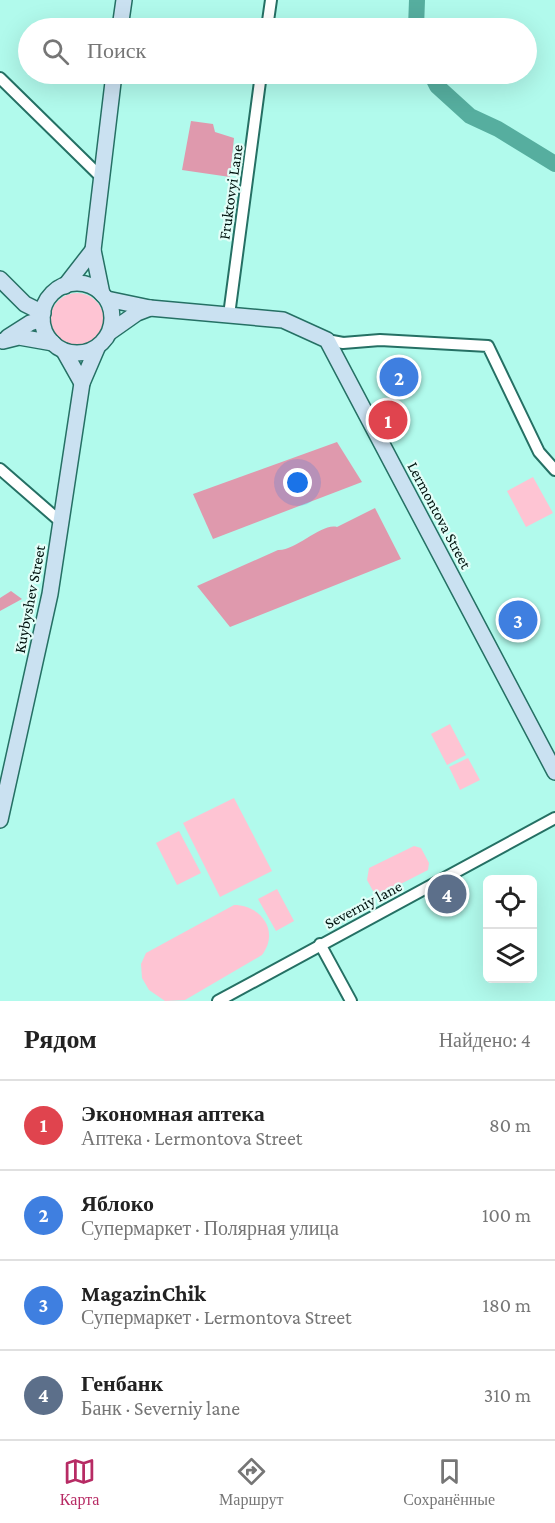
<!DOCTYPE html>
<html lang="ru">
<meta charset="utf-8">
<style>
:root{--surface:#fff;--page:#f6f6f6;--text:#222;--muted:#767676;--line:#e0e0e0;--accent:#b72b64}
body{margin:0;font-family:"Crimson Pro",serif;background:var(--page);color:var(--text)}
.controls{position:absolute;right:18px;bottom:18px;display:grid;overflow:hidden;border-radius:9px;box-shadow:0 6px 24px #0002}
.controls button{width:54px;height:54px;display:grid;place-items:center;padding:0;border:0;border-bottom:2px solid var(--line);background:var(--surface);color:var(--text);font:30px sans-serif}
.you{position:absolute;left:298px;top:483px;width:21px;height:21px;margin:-15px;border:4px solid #fff;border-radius:50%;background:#1a73e8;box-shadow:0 0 0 9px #1a73e833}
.badge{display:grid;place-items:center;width:39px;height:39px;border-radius:50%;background:var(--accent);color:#fff;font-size:20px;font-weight:700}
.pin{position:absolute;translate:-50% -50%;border:3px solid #fff;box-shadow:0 2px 6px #0006}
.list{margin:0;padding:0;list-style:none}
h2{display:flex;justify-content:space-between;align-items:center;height:78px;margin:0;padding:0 24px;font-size:26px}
h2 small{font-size:20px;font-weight:400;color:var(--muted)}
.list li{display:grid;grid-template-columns:39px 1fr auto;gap:18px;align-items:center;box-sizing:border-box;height:90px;padding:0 24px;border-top:2px solid var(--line)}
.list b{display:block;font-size:22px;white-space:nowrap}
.list p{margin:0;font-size:20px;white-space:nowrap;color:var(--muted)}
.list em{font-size:20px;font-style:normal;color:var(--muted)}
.icon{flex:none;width:33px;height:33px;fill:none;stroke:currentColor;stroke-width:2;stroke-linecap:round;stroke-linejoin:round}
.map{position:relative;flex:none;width:555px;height:1001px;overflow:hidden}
.search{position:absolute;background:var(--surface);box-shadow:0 6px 24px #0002;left:18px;right:18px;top:18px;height:66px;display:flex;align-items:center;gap:15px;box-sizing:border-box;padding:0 21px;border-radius:33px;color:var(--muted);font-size:22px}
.sheet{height:438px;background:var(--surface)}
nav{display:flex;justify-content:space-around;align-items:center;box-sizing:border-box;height:84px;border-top:2px solid var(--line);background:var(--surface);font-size:16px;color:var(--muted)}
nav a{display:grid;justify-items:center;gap:3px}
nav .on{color:var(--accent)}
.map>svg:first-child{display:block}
.green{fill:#fec4d3}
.forest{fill:#df99ad}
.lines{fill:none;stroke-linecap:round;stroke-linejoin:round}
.river{stroke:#56ae9f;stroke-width:16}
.minor-casing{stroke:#257064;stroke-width:14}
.secondary-casing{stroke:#257064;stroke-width:18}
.minor{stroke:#fff;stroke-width:10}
.secondary{stroke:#cae1f1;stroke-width:15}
.labels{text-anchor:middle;stroke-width:4.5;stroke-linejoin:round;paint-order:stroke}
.street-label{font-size:16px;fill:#00120e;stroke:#e2fef8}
</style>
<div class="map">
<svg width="555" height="1001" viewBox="0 0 555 1001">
<rect width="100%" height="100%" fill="#b1faec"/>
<g class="green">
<circle cx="77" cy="320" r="27"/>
<path d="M 533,477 L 553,513 L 526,527 L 507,491 Z"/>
<path d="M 450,724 L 466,755 L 447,765 L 431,734 Z"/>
<path d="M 468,758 L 480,780 L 460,790 L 449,767 Z"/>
<path d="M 234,798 L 272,871 L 220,897 L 183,823 Z"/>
<path d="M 179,831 L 201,873 L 177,885 L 156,843 Z"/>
<path d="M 414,846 L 421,848 L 429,863 L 428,870 L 383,893 L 373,891 L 367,880 L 369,868 Z"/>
<path d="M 277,889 L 294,921 L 276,931 L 258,899 Z"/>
<path d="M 234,905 C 261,905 280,931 262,955 L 185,1000 L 165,1001 L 149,990 L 142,978 L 141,964 L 146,953 Z"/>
</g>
<g class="forest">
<path d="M 191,121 L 213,124 L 215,132 L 234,138 L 230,177 L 182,170 Z"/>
<path d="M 337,442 L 362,482 L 213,539 L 193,494 Z"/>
<path d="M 375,508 L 401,559 L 230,627 L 197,586 L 278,550 C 296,551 321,523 337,527 Z"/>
<path d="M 11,591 L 22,599 L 0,611 L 0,598 Z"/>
</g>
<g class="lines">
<g class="river">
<path d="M 416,28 L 417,0"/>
<path d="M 431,74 L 437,86 L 470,116 L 498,129 L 555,164"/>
</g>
<g class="minor-casing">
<g id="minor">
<path d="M 267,28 L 271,0"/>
<path d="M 0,78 L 101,177"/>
<path d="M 229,315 L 261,74"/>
<path d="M 327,340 L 343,343 L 380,340 L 488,346 L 539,452 L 555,470"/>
<path d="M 0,469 L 62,523"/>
<path d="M 320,944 L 351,1001"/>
<path d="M 218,1001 L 555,818"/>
</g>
</g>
<g class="secondary-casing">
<g id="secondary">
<path d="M 120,28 L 124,0"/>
<path d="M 0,279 L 25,304 L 43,313"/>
<circle cx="77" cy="318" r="35"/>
<path d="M 65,286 L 93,250"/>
<path d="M 102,294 L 93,250 L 114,74"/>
<path d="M 107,299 L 150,308 L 283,320 L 327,340 L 555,772"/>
<path d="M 110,332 L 137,313 L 150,308"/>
<path d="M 8,337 L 30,323 L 42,319"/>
<path d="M 3,341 L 19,337 L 53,343"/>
<path d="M 64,351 L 82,383"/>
<path d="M 0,820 L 50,594 L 82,383 L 97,348"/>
</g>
</g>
<use href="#minor" class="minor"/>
<use href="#secondary" class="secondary"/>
</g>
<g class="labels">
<g class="street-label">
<text transform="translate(230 192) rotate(-82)" y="6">Fruktovyi Lane</text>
<text transform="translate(440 515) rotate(62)" y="6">Lermontova Street</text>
<text transform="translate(29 599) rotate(-79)" y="6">Kuybyshev Street</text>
<text transform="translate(363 904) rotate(-28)" y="6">Severniy lane</text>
</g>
</g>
</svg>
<div class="controls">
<button><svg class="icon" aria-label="locate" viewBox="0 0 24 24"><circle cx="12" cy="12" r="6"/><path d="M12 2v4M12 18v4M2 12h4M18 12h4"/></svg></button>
<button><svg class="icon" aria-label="layers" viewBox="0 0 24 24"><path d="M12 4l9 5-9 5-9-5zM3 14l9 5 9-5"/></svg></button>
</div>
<div class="you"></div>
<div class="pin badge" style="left:388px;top:420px;background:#e0444e">1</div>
<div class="pin badge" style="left:399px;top:377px;background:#3f7fe0">2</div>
<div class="pin badge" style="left:518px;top:620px;background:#3f7fe0">3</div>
<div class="pin badge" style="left:447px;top:894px;background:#5c6f8a">4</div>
<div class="search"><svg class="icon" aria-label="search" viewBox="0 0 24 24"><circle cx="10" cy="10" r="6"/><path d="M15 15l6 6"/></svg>Поиск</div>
</div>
<section class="sheet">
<h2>Рядом<small>Найдено: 4</small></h2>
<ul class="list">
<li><span class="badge" style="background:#e0444e">1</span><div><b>Экономная аптека</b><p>Аптека · Lermontova Street</p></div><em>80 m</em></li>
<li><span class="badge" style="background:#3f7fe0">2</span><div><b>Яблоко</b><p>Супермаркет · Полярная улица</p></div><em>100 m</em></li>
<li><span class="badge" style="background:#3f7fe0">3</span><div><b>MagazinChik</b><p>Супермаркет · Lermontova Street</p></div><em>180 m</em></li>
<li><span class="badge" style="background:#5c6f8a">4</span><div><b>Генбанк</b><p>Банк · Severniy lane</p></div><em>310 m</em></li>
</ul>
</section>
<nav>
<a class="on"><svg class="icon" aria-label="map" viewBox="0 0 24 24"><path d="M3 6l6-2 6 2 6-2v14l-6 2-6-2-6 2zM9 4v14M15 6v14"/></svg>Карта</a>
<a><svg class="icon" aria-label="directions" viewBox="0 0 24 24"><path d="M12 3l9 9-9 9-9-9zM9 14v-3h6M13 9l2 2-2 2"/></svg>Маршрут</a>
<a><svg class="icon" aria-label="saved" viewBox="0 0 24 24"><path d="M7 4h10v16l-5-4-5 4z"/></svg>Сохранённые</a>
</nav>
